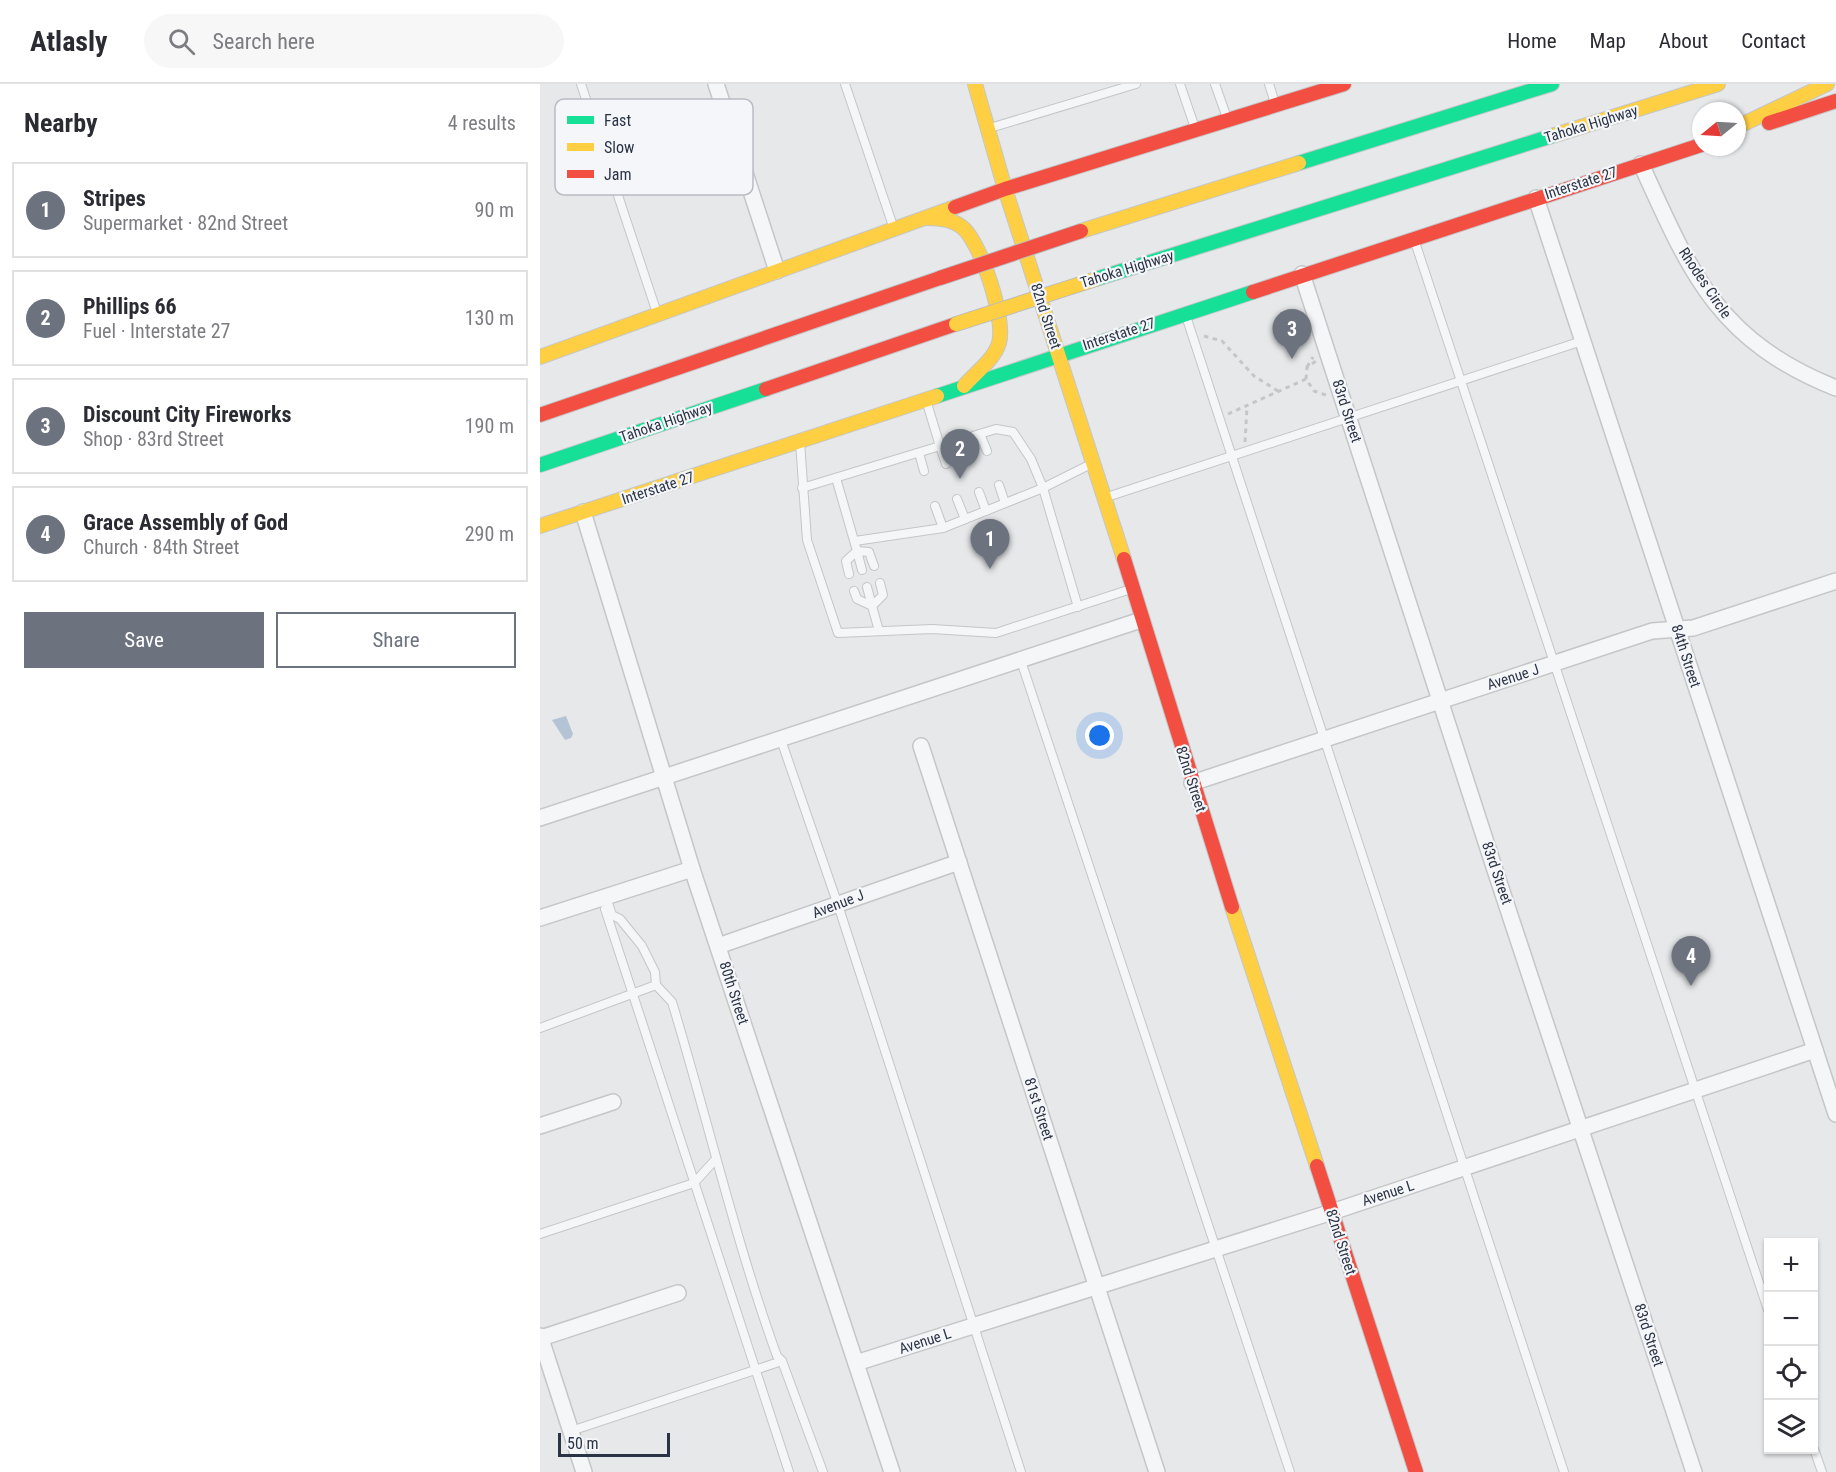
<!DOCTYPE html>
<meta charset="utf-8">
<style>
:root{--surface:#fff;--page:#f7f7f7;--text:#2b2b33;--muted:#7c7c81;--line:#e1e1e2;--accent:#6c737f}
body{margin:0;font-family:"Roboto Condensed",sans-serif;background:var(--page);color:var(--text)}
.controls{position:absolute;right:18px;bottom:18px;display:grid;overflow:hidden;border-radius:0px;box-shadow:0 2px 4px #0004}
.controls button{width:54px;height:54px;display:grid;place-items:center;padding:0;border:0;border-bottom:2px solid var(--line);background:var(--surface);color:var(--text);font:30px sans-serif}
.compass{position:absolute;left:1152px;top:18px;width:54px;height:54px;border-radius:50%;background:var(--surface);box-shadow:0 2px 4px #0004;rotate:252deg}
.scale{position:absolute;left:18px;bottom:15px;width:112px;box-sizing:border-box;padding-left:6px;border:3px solid #2b3445;border-top:0;font-size:16px;line-height:21px;white-space:nowrap;color:#2b3445;-webkit-text-stroke:4px #f4f6f9;paint-order:stroke}
.you{position:absolute;left:560px;top:652px;width:21px;height:21px;margin:-15px;border:4px solid #fff;border-radius:50%;background:#1a73e8;box-shadow:0 0 0 9px #1a73e833}
.badge{display:grid;place-items:center;width:39px;height:39px;border-radius:50%;background:var(--accent);color:#fff;font-size:20px;font-weight:700}
.pin{position:absolute;translate:-50% -50px;filter:drop-shadow(0 2px 3px #0008)}
.pin::after{content:'';position:absolute;top:32px;width:21px;height:18px;background:inherit;clip-path:polygon(0 0,100% 0,50% 100%)}
.list{margin:0;padding:0;list-style:none}
h2{display:flex;justify-content:space-between;align-items:center;height:78px;margin:0;padding:0 24px;font-size:26px}
h2 small{font-size:20px;font-weight:400;color:var(--muted)}
.list li{display:grid;grid-template-columns:39px 1fr auto;gap:18px;align-items:center;box-sizing:border-box;height:96px;margin:0 12px 12px;padding:0 12px;border:2px solid var(--line);border-radius:0px}
.list b{display:block;font-size:22px;white-space:nowrap}
.list p{margin:0;font-size:20px;white-space:nowrap;color:var(--muted)}
.list em{font-size:20px;font-style:normal;color:var(--muted)}
.actions{display:flex;gap:12px;padding:18px 24px}
.actions a{flex:1;padding:14px 0;border:2px solid var(--accent);border-radius:0px;text-align:center;font-size:21px;color:var(--accent)}
.actions .main{background:var(--accent);color:#fff}
.icon{flex:none;width:33px;height:33px;fill:none;stroke:currentColor;stroke-width:2;stroke-linecap:round;stroke-linejoin:round}
.map{position:relative;flex:none;width:1296px;height:1388px;overflow:hidden}
header{display:flex;align-items:center;gap:36px;box-sizing:border-box;height:84px;padding:0 30px;background:var(--surface);border-bottom:2px solid var(--line)}
header strong{font-size:28px}
nav{display:flex;gap:33px;margin-inline-start:auto;font-size:21px}
.search{width:420px;height:54px;background:var(--page);display:flex;align-items:center;gap:15px;box-sizing:border-box;padding:0 21px;border-radius:33px;color:var(--muted);font-size:22px}
main{display:flex}
aside{flex:1;background:var(--surface)}
.map>svg:first-child{display:block}
.water{fill:#b4c4d5}
.lines{fill:none;stroke-linecap:round;stroke-linejoin:round}
.lane-casing{stroke:#c4c6c8;stroke-width:10}
.street-casing{stroke:#c4c6c8;stroke-width:18}
.fast-casing{stroke:#c4c6c8;stroke-width:16}
.slow-casing{stroke:#c4c6c8;stroke-width:16}
.jam-casing{stroke:#c4c6c8;stroke-width:16}
.path{stroke:#c5c6ca;stroke-width:3;stroke-dasharray:4.5 4.5;stroke-linecap:butt}
.lane{stroke:#f5f6f7;stroke-width:8}
.street{stroke:#f5f6f7;stroke-width:15}
.fast{stroke:#16e098;stroke-width:14}
.slow{stroke:#ffcf43;stroke-width:14}
.jam{stroke:#f24e42;stroke-width:14}
.slow-bridge-casing{stroke:#b8bbbf;stroke-width:16;stroke-linecap:butt}
.jam-bridge-casing{stroke:#b8bbbf;stroke-width:16;stroke-linecap:butt}
.slow-bridge{stroke:#ffcf43;stroke-width:14}
.jam-bridge{stroke:#f24e42;stroke-width:14}
.labels{text-anchor:middle;stroke-width:4.5;stroke-linejoin:round;paint-order:stroke}
.street-label{font-size:15px;fill:#2b3445;stroke:#f4f6f9}
.key{fill:#f4f6f9;stroke:#b8bcc3;stroke-width:1.5}
.key-label{font-size:16px;fill:#2b3445}
</style>
<header>
<strong>Atlasly</strong>
<div class="search"><svg class="icon" aria-label="search" viewBox="0 0 24 24"><circle cx="10" cy="10" r="6"/><path d="M15 15l6 6"/></svg>Search here</div>
<nav><a>Home</a><a>Map</a><a>About</a><a>Contact</a></nav>
</header>
<main>
<aside>
<h2>Nearby<small>4 results</small></h2>
<ul class="list">
<li><span class="badge">1</span><div><b>Stripes</b><p>Supermarket · 82nd Street</p></div><em>90 m</em></li>
<li><span class="badge">2</span><div><b>Phillips 66</b><p>Fuel · Interstate 27</p></div><em>130 m</em></li>
<li><span class="badge">3</span><div><b>Discount City Fireworks</b><p>Shop · 83rd Street</p></div><em>190 m</em></li>
<li><span class="badge">4</span><div><b>Grace Assembly of God</b><p>Church · 84th Street</p></div><em>290 m</em></li>
</ul>
<div class="actions"><a class="main">Save</a><a>Share</a></div>
</aside>
<div class="map">
<svg width="1296" height="1388" viewBox="0 0 1296 1388">
<rect width="100%" height="100%" fill="#e6e8ea"/>
<path class="water" d="M 26,632 L 33,650 L 31,654 L 25,656 L 12,636 Z"/>
<g class="lines">
<g class="lane-casing">
<g id="lane">
<path d="M 41,0 L 117,229"/>
<path d="M 305,0 L 353,142"/>
<path d="M 640,0 L 655,44"/>
<path d="M 675,0 L 687,34"/>
<path d="M 729,0 L 735,19"/>
<path d="M 450,44 L 596,0"/>
<path d="M 874,155 L 1228,1226"/>
<path d="M 646,232 L 1024,1388"/>
<path d="M 386,316 L 400,362 L 456,345 L 473,348 L 491,375 L 503,404 L 553,379"/>
<path d="M 440,350 L 447,367"/>
<path d="M 420,356 L 426,373"/>
<path d="M 260,358 L 267,456 L 298,549 L 392,545 L 456,549 L 591,505"/>
<path d="M 379,369 L 384,387"/>
<path d="M 296,394 L 317,467 L 306,477 L 309,490"/>
<path d="M 459,401 L 465,419"/>
<path d="M 262,404 L 400,362 L 406,380"/>
<path d="M 439,408 L 446,427"/>
<path d="M 567,413 L 1042,257"/>
<path d="M 417,415 L 425,435"/>
<path d="M 395,422 L 403,444"/>
<path d="M 315,457 L 403,444 L 503,404 L 538,523"/>
<path d="M 322,486 L 317,467 L 329,468 L 334,482"/>
<path d="M 327,503 L 332,522"/>
<path d="M 314,507 L 317,515 L 332,522 L 339,547"/>
<path d="M 332,522 L 343,511 L 340,499"/>
<path d="M 481,577 L 750,1388"/>
<path d="M 241,656 L 298,821 L 481,1388"/>
<path d="M 66,813 L 72,831 L 80,835 L 102,862 L 115,888 L 116,901 L 132,918 C 168,1036 195,1156 237,1272 L 242,1277 L 283,1388"/>
<path d="M 65,825 L 249,1388"/>
<path d="M 0,944 L 116,901"/>
<path d="M 0,1150 L 154,1099 L 175,1076"/>
<path d="M 31,1347 L 242,1277"/>
<path d="M 1274,1365 L 1282,1388"/>
</g>
</g>
<g class="street-casing">
<g id="street">
<path d="M 176,0 L 237,187"/>
<path d="M 1101,80 C 1151,190 1177,256 1296,304"/>
<path d="M 996,114 L 1296,1030"/>
<path d="M 762,190 L 954,783 L 1154,1388"/>
<path d="M 43,428 L 152,785 L 352,1388"/>
<path d="M 381,662 L 617,1388"/>
<path d="M 652,699 L 1112,547 L 1153,544 L 1296,497"/>
<path d="M 0,734 L 601,536"/>
<path d="M 0,834 L 152,785"/>
<path d="M 178,862 L 419,778"/>
<path d="M 0,1042 L 73,1018"/>
<path d="M 0,1252 L 44,1388"/>
<path d="M 1,1254 L 138,1209"/>
<path d="M 316,1279 L 792,1128 L 1275,966"/>
</g>
</g>
<g class="fast-casing">
<g id="fast">
<path d="M 759,79 L 1012,0"/>
<path d="M 556,195 L 1015,51"/>
<path d="M 397,312 L 713,208"/>
<path d="M 0,381 L 226,305"/>
</g>
</g>
<g class="slow-casing">
<g id="slow">
<path d="M 435,0 L 465,105 L 584,475"/>
<path d="M 1197,43 L 1287,0"/>
<path d="M 1015,51 L 1178,0"/>
<path d="M 1160,61 L 1161,60"/>
<path d="M 387,134 C 399,134 412,135 422,143 C 441,158 466,236 459,259 C 454,276 435,289 424,302"/>
<path d="M 541,147 L 759,79"/>
<path d="M 0,273 L 415,123"/>
<path d="M 0,442 L 397,312"/>
<path d="M 692,823 L 777,1082"/>
</g>
</g>
<g class="jam-casing">
<g id="jam">
<path d="M 1229,39 L 1296,17"/>
<path d="M 415,123 L 465,105 L 804,0"/>
<path d="M 713,208 L 1161,61"/>
<path d="M 226,305 L 416,240"/>
<path d="M 0,331 L 400,194"/>
<path d="M 584,475 L 692,823"/>
<path d="M 777,1082 L 876,1388"/>
</g>
</g>
<g class="path">
<path d="M 664,252 L 682,257 L 714,292 L 738,307"/>
<path d="M 767,283 L 773,273"/>
<path d="M 766,295 L 767,283 L 776,277"/>
<path d="M 688,330 L 766,295 L 774,307 L 786,311"/>
<path d="M 705,358 L 707,323"/>
</g>
<use href="#lane" class="lane"/>
<use href="#street" class="street"/>
<use href="#fast" class="fast"/>
<use href="#slow" class="slow"/>
<use href="#jam" class="jam"/>
<g class="slow-bridge-casing">
<path id="slow-bridge" d="M 416,240 L 556,195"/>
</g>
<g class="jam-bridge-casing">
<path id="jam-bridge" d="M 400,194 L 541,147"/>
</g>
<use href="#slow-bridge" class="slow-bridge"/>
<use href="#jam-bridge" class="jam-bridge"/>
</g>
<g class="labels">
<g class="street-label">
<text transform="translate(1051 40) rotate(-17)" y="5">Tahoka Highway</text>
<text transform="translate(1041 99) rotate(-18)" y="5">Interstate 27</text>
<text transform="translate(587 185) rotate(-17)" y="5">Tahoka Highway</text>
<text transform="translate(1165 199) rotate(56)" y="5">Rhodes Circle</text>
<text transform="translate(506 232) rotate(72)" y="5">82nd Street</text>
<text transform="translate(579 250) rotate(-18)" y="5">Interstate 27</text>
<text transform="translate(807 327) rotate(72)" y="5">83rd Street</text>
<text transform="translate(126 338) rotate(-19)" y="5">Tahoka Highway</text>
<text transform="translate(118 404) rotate(-18)" y="5">Interstate 27</text>
<text transform="translate(1146 572) rotate(72)" y="5">84th Street</text>
<text transform="translate(973 593) rotate(-18)" y="5">Avenue J</text>
<text transform="translate(651 695) rotate(72)" y="5">82nd Street</text>
<text transform="translate(957 789) rotate(71)" y="5">83rd Street</text>
<text transform="translate(298 820) rotate(-21)" y="5">Avenue J</text>
<text transform="translate(194 909) rotate(72)" y="5">80th Street</text>
<text transform="translate(499 1025) rotate(72)" y="5">81st Street</text>
<text transform="translate(848 1109) rotate(-18)" y="5">Avenue L</text>
<text transform="translate(801 1158) rotate(72)" y="5">82nd Street</text>
<text transform="translate(1109 1251) rotate(72)" y="5">83rd Street</text>
<text transform="translate(385 1257) rotate(-18)" y="5">Avenue L</text>
</g>
</g>
<rect x="15" y="15" width="198" height="96" rx="9" class="key"/>
<rect x="27" y="32" width="27" height="8" fill="#16e098"/>
<rect x="27" y="59" width="27" height="8" fill="#ffcf43"/>
<rect x="27" y="86" width="27" height="8" fill="#f24e42"/>
<g class="key-label">
<text x="64" y="42">Fast</text>
<text x="64" y="69">Slow</text>
<text x="64" y="96">Jam</text>
</g>
</svg>
<div class="controls">
<button>+</button>
<button>−</button>
<button><svg class="icon" aria-label="locate" viewBox="0 0 24 24"><circle cx="12" cy="12" r="6"/><path d="M12 2v4M12 18v4M2 12h4M18 12h4"/></svg></button>
<button><svg class="icon" aria-label="layers" viewBox="0 0 24 24"><path d="M12 4l9 5-9 5-9-5zM3 14l9 5 9-5"/></svg></button>
</div>
<svg class="compass" viewBox="-18 -18 36 36"><path d="M0-13l5 13h-10z" fill="#e53935"/><path d="M0 13l5-13h-10z" fill="#7c7c81"/></svg>
<div class="scale">50 m</div>
<div class="you"></div>
<div class="pin badge" style="left:450px;top:485px">1</div>
<div class="pin badge" style="left:420px;top:395px">2</div>
<div class="pin badge" style="left:752px;top:275px">3</div>
<div class="pin badge" style="left:1151px;top:902px">4</div>
</div>
</main>
